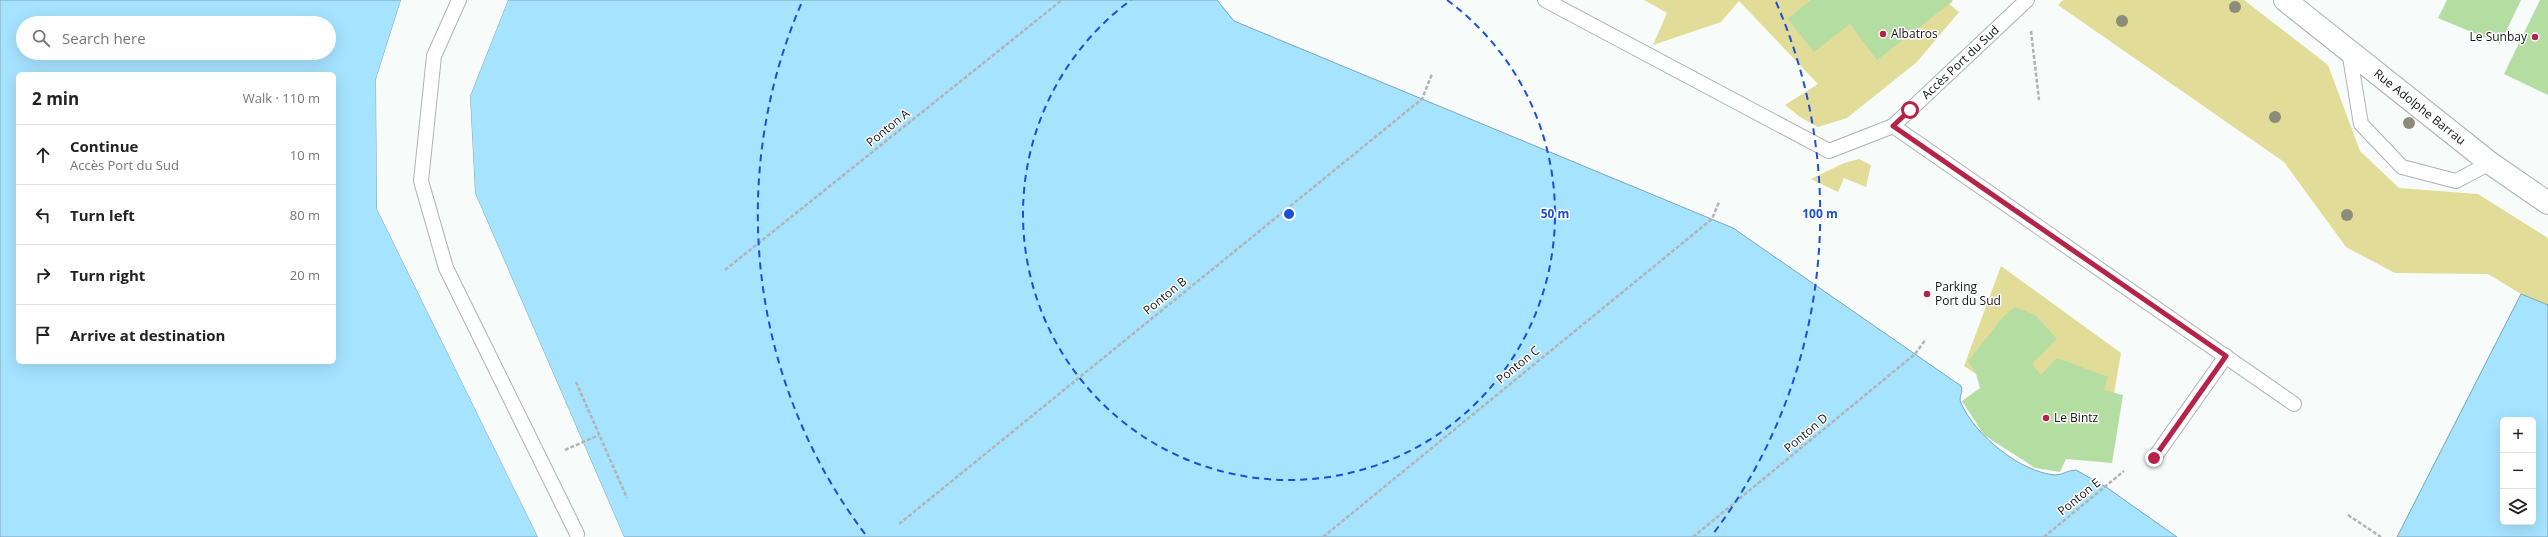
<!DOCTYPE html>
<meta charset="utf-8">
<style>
:root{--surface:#fff;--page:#f2f2f2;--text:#222;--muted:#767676;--line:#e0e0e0}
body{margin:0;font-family:"Open Sans",sans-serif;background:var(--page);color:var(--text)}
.controls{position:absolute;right:12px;bottom:12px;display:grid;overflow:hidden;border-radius:6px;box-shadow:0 4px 16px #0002}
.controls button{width:36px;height:36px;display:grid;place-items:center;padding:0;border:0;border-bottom:1px solid var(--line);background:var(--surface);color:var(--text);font:20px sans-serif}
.stop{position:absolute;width:12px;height:12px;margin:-9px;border:3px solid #b52348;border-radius:50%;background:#fff}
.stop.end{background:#b52348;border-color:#fff;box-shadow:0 1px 4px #0008}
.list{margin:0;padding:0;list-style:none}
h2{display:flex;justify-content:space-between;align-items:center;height:52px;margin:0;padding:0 16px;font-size:17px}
h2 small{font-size:13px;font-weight:400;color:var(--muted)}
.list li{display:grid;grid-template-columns:26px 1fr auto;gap:12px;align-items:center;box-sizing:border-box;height:60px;padding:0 16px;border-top:1px solid var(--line)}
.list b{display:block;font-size:15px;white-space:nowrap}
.list p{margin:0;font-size:13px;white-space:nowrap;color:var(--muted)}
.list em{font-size:13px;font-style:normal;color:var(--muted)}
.icon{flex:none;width:22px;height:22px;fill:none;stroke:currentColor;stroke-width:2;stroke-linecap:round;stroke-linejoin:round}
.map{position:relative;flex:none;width:2548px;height:537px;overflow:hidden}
.search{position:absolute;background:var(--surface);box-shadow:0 4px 16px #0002;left:16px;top:16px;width:320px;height:44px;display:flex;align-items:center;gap:10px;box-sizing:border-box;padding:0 14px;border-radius:22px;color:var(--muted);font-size:15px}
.panel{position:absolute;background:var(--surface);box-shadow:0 4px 16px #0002;left:16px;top:72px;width:320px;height:292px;border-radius:6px}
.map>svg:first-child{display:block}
.green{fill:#e1dc97}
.water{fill:#a6e3ff;stroke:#7aa5b8;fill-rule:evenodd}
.pier{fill:#f7fcfa}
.building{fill:#b4dda1}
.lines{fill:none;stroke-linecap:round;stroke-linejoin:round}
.service-casing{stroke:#aeb2b0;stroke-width:16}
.tertiary-casing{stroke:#aeb2b0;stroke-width:24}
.path{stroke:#b1b4b3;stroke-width:2.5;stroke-dasharray:4 2;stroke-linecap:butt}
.service{stroke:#fff;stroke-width:14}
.tertiary{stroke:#fff;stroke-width:22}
.tree{fill:#8b8c7a}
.route{stroke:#b52348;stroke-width:5}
.ring{fill:none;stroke:#1d4ed8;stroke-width:2;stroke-dasharray:7 5}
.poi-dot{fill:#b52348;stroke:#fff;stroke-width:1.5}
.labels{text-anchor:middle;stroke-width:3;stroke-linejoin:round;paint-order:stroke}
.poi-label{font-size:12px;fill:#121313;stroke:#fff;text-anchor:start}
.street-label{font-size:12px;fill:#121313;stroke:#fff}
.centre{fill:#1d4ed8;stroke:#fff;stroke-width:2}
.ring-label{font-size:12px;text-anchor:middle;font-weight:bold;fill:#1d4ed8;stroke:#fff;stroke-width:3;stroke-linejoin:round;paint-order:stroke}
</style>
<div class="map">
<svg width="2548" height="537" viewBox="0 0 2548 537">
<rect width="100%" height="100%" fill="#f7fcfa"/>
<g class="green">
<path d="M 1644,0 L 1851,0 L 1949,4 L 1959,12 L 1917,62 L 1847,118 L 1818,127 L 1800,117 L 1785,105 L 1818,84 L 1739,1 L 1721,22 L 1653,45 L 1667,13 Z"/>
<path d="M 2063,0 L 2244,0 L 2328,65 L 2360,151 L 2399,188 L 2478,194 L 2548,238 L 2548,305 L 2521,294 L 2488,274 L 2395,273 L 2346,247 L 2284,162 L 2058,5 Z"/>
<path d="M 1859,159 L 1871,165 L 1866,187 L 1844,178 L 1838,192 L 1811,179 L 1844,163 Z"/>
<path d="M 2001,266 L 2121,353 L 2114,393 L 1976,374 L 1964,366 Z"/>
</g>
<g class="water">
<path d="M 0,0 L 401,0 L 376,79 L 377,209 L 538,537 L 0,537 ZM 23,23 L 329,23 L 329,53 L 23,53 ZM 18,74 L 334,74 L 334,362 L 18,362 Z"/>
<path d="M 508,0 L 1217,0 L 1234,21 L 1733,228 L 1961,386 C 1964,392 1958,397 1961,403 C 1975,435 2020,472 2055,475 C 2063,475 2068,470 2076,470 L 2106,487 L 2177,537 L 624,537 L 475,193 L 470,96 Z"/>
<path d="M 2521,294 L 2548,305 L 2548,537 L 2397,537 ZM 2503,420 L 2533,420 L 2533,522 L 2503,522 Z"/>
</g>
<g class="pier">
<path d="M 401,0 L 403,0 L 378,80 L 379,208 L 540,537 L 538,537 L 377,209 L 376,79 Z"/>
<path d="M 506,0 L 508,0 L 470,96 L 475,193 L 624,537 L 622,537 L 473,194 L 468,95 Z"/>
</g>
<g class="building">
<path d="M 1811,0 L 1952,0 L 1953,1 L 1877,60 L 1850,24 L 1814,52 L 1788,19 Z"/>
<path d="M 2447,0 L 2521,0 L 2500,44 L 2438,18 Z"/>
<path d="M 2540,0 L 2548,0 L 2548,95 L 2504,74 Z"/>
<path d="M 2015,307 L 2035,315 L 2057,339 L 2032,364 L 2041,375 L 2057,358 L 2108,377 L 2104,390 L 2123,395 L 2112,463 L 2066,459 L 2060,472 L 2035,468 L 1984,435 L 1962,401 L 1980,388 L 1976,374 L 1968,361 L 2004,316 Z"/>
</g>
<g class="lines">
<g class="service-casing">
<g id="service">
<path d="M 459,0 L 434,56 L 421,181 L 446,268 L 577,534"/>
<path id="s1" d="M 1545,0 L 1829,151 L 1893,126 L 2027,0"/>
<path d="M 2349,51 L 2361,124 L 2402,167 L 2456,181 L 2490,163"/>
<path d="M 1893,126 L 2294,404"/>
<path d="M 2154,458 L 2226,356"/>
</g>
</g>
<g class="tertiary-casing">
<g id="tertiary">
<path id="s2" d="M 2285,0 L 2490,163 L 2548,203"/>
</g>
</g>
<g class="path">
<path d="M 2031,31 L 2039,100"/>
<path d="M 725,270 L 1062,0"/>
<path d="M 576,382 L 627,498"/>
<path d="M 565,450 L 599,435"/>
<path d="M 2348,515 L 2381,537"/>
<path d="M 899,524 L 1422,99 L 1432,74"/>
<path d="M 1323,537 L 1712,219 L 1719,202"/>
<path d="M 1693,537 L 1915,354 L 1926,339"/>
<path d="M 2044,537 L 2124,471"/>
</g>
<use href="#service" class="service"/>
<use href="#tertiary" class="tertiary"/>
</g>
<g class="tree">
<circle cx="2235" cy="7" r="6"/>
<circle cx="2122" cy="21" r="6"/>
<circle cx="2275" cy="117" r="6"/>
<circle cx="2409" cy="123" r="6"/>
<circle cx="2347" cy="215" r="6"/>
</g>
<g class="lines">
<path class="route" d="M 1910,110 L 1893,126 L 2226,356 L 2154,458"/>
</g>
<g class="ring">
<path d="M1447 0A266 266 0 1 1 1131 0"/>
<path d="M865 534A531 531 0 0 1 802 2M1776 2A531 531 0 0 1 1713 534"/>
</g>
<g class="poi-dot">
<circle cx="1883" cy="34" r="4"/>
<circle cx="2535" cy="37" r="4"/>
<circle cx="1927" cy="294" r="4"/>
<circle cx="2046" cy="418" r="4"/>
</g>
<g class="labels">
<g class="poi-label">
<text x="1891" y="38">Albatros</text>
<text x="2527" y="41" text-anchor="end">Le Sunbay</text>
<text x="1935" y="291">Parking<tspan x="1935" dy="14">Port du Sud</tspan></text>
<text x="2054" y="422">Le Bintz</text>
</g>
<g class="street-label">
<text dy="4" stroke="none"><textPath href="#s1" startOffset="483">Accès Port du Sud</textPath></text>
<text dy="4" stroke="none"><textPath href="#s2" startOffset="172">Rue Adolphe Barrau</textPath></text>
<text transform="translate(888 128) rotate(-39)" y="4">Ponton A</text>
<text transform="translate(1165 296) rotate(-39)" y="4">Ponton B</text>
<text transform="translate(1518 365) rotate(-39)" y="4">Ponton C</text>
<text transform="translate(1806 433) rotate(-40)" y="4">Ponton D</text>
<text transform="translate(2079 497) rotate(-39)" y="4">Ponton E</text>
</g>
</g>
<circle cx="1289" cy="214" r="6" class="centre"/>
<g class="ring-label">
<text x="1555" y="218">50 m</text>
<text x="1820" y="218">100 m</text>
</g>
</svg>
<div class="controls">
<button>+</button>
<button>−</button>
<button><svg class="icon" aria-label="layers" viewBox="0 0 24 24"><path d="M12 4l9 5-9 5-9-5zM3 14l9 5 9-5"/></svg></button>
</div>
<div class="stop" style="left:1910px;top:110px"></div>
<div class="stop end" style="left:2154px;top:458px"></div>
<div class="search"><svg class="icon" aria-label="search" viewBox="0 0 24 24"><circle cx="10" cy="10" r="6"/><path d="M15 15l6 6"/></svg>Search here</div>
<section class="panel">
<h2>2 min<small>Walk · 110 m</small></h2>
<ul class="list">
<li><svg class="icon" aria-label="ahead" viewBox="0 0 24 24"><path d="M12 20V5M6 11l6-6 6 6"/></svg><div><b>Continue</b><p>Accès Port du Sud</p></div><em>10 m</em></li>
<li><svg class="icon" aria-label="left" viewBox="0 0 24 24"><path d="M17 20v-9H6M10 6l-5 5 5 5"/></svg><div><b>Turn left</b></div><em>80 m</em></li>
<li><svg class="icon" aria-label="right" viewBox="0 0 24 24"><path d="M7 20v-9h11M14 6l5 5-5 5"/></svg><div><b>Turn right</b></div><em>20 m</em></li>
<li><svg class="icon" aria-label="arrive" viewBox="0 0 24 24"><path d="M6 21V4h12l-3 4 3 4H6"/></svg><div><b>Arrive at destination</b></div></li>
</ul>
</section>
</div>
